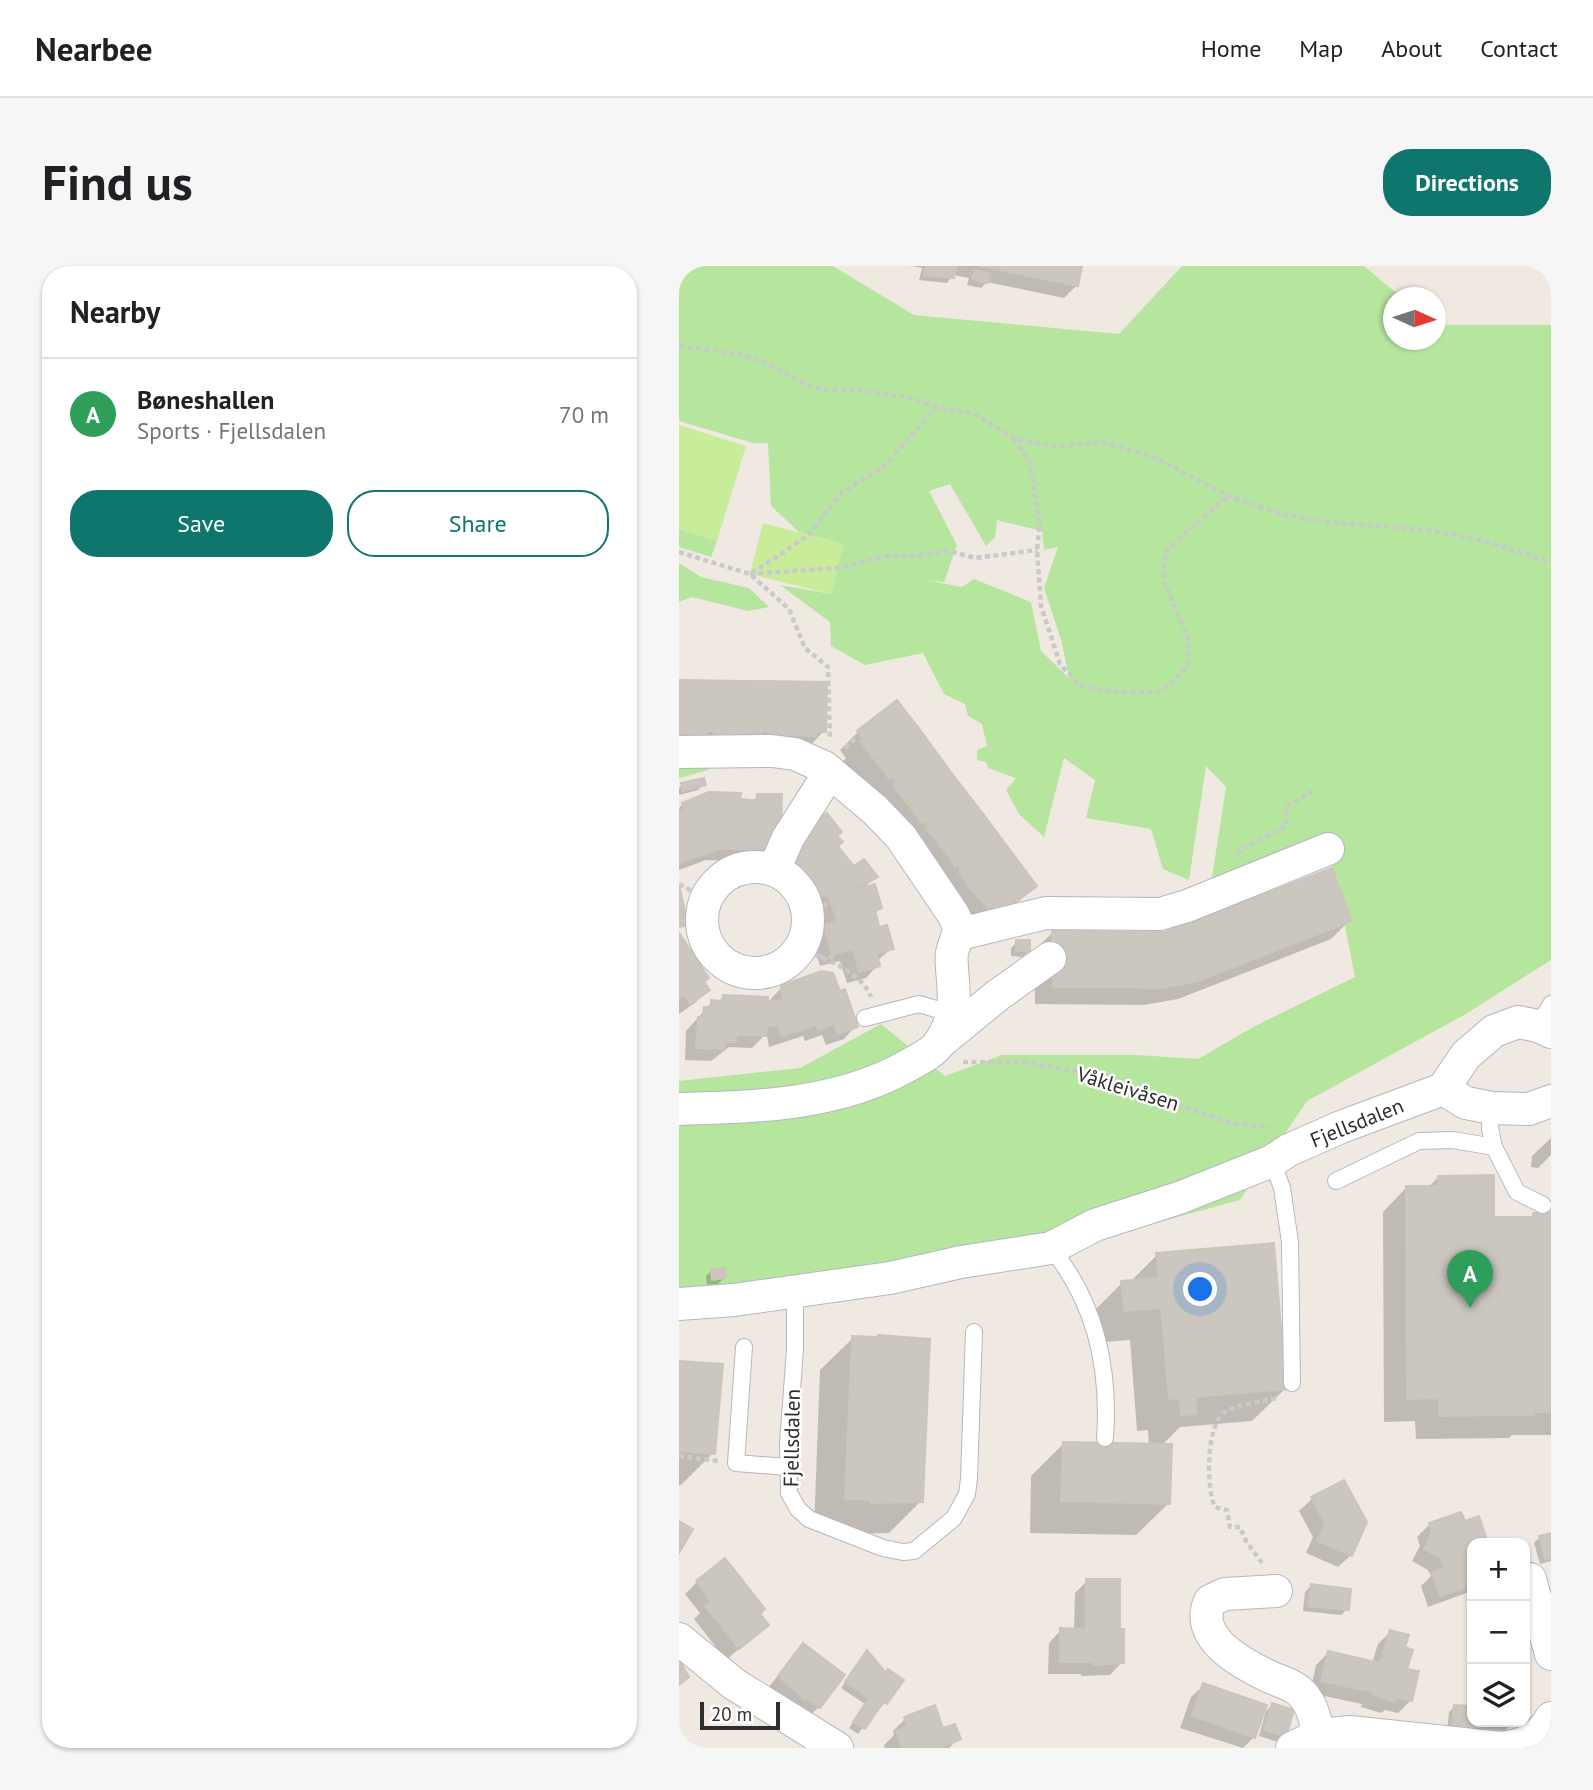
<!DOCTYPE html>
<meta charset="utf-8">
<style>
:root{--surface:#fff;--page:#f6f6f6;--text:#202124;--muted:#757577;--line:#e0e0e0;--accent:#0f766e}
body{margin:0;font-family:"PT Sans",sans-serif;background:var(--page);color:var(--text)}
.controls{position:absolute;right:21px;bottom:21px;display:grid;overflow:hidden;border-radius:14px;box-shadow:0 2px 5px #0004}
.controls button{width:63px;height:63px;display:grid;place-items:center;padding:0;border:0;border-bottom:2px solid var(--line);background:var(--surface);color:var(--text);font:35px sans-serif}
.compass{position:absolute;left:704px;top:21px;width:63px;height:63px;border-radius:50%;background:var(--surface);box-shadow:0 2px 5px #0004;rotate:93deg}
.scale{position:absolute;left:21px;bottom:18px;width:80px;box-sizing:border-box;padding-left:7px;border:4px solid #2e2e2e;border-top:0;font-size:19px;line-height:24px;white-space:nowrap;color:#2e2e2e;-webkit-text-stroke:5px #fff;paint-order:stroke}
.you{position:absolute;left:522px;top:1024px;width:24px;height:24px;margin:-18px;border:5px solid #fff;border-radius:50%;background:#1a73e8;box-shadow:0 0 0 10px #1a73e833}
.badge{display:grid;place-items:center;width:46px;height:46px;border-radius:50%;background:var(--accent);color:#fff;font-size:23px;font-weight:700}
.pin{position:absolute;translate:-50% -58px;filter:drop-shadow(0 2px 4px #0008)}
.pin::after{content:'';position:absolute;top:37px;width:24px;height:21px;background:inherit;clip-path:polygon(0 0,100% 0,50% 100%)}
.list{margin:0;padding:0;list-style:none}
h2{display:flex;justify-content:space-between;align-items:center;height:91px;margin:0;padding:0 28px;font-size:30px}
h2 small{font-size:23px;font-weight:400;color:var(--muted)}
.list li{display:grid;grid-template-columns:46px 1fr auto;gap:21px;align-items:center;box-sizing:border-box;height:112px;padding:0 28px;border-top:2px solid var(--line)}
.list b{display:block;font-size:26px;white-space:nowrap}
.list p{margin:0;font-size:23px;white-space:nowrap;color:var(--muted)}
.list em{font-size:23px;font-style:normal;color:var(--muted)}
.actions{display:flex;gap:14px;padding:21px 28px}
.actions a{flex:1;padding:16px 0;border:2px solid var(--accent);border-radius:28px;text-align:center;font-size:24px;color:var(--accent)}
.actions .main{background:var(--accent);color:#fff}
.icon{flex:none;width:38px;height:38px;fill:none;stroke:currentColor;stroke-width:2;stroke-linecap:round;stroke-linejoin:round}
.map{position:relative;flex:none;width:872px;height:1482px;overflow:hidden;border-radius:28px}
header{display:flex;align-items:center;gap:42px;box-sizing:border-box;height:98px;padding:0 35px;background:var(--surface);border-bottom:2px solid var(--line)}
header strong{font-size:33px}
nav{display:flex;gap:38px;margin-inline-start:auto;font-size:24px}
.intro{display:flex;align-items:center;justify-content:space-between;box-sizing:border-box;height:168px;padding:0 42px}
h1{margin:0;font-size:49px}
.button{padding:18px 32px;border-radius:28px;background:var(--accent);color:#fff;font-size:24px;font-weight:700}
main{display:flex;gap:42px;padding:0 42px}
aside{flex:1;background:var(--surface);border-radius:28px;box-shadow:0 2px 5px #0004}
.map>svg:first-child{display:block}
.green{fill:#b6e59e;fill-rule:evenodd}
.pitch{fill:#c9ec9a}
.shadow{fill:#0003}
.building{fill:#cbc7bf;stroke:#cbc5ba;stroke-width:2}
.lines{fill:none;stroke-linecap:round;stroke-linejoin:round}
.lane-casing{stroke:#b4b7c1;stroke-width:18}
.street-casing{stroke:#b4b7c1;stroke-width:34}
.path{stroke:#c9c9c9;stroke-width:4.5;stroke-dasharray:5 3.5;stroke-linecap:butt}
.lane{stroke:#fff;stroke-width:16}
.street{stroke:#fff;stroke-width:32}
.labels{text-anchor:middle;stroke-width:5;stroke-linejoin:round;paint-order:stroke}
.street-label{font-size:21px;fill:#2e2e2e;stroke:#fff}
</style>
<header>
<strong>Nearbee</strong>
<nav><a>Home</a><a>Map</a><a>About</a><a>Contact</a></nav>
</header>
<div class="intro"><h1>Find us</h1><a class="button">Directions</a></div>
<main>
<aside>
<h2>Nearby<small></small></h2>
<ul class="list">
<li><span class="badge" style="background:#2e9e5b">A</span><div><b>Bøneshallen</b><p>Sports · Fjellsdalen</p></div><em>70 m</em></li>
</ul>
<div class="actions"><a class="main">Save</a><a>Share</a></div>
</aside>
<div class="map">
<svg width="872" height="1482" viewBox="0 0 872 1482">
<rect width="100%" height="100%" fill="#efe9e1"/>
<g class="green">
<path d="M 0,0 L 154,0 L 235,49 L 440,68 L 503,0 L 685,0 L 722,31 L 715,32 L 715,74 L 757,74 L 757,59 L 872,59 L 872,694 L 785,749 L 628,835 L 561,934 L 247,1019 L 0,1032 L 0,815 L 121,802 L 202,758 L 266,810 L 323,789 L 459,789 L 519,793 L 576,760 L 676,711 L 657,614 L 649,583 L 530,631 L 547,521 L 527,500 L 510,614 L 484,603 L 472,563 L 407,552 L 416,514 L 385,492 L 365,571 L 340,548 L 327,524 L 337,512 L 309,502 L 307,496 L 298,494 L 298,484 L 308,480 L 303,458 L 289,450 L 286,438 L 265,428 L 244,387 L 186,399 L 152,380 L 151,356 L 101,319 L 152,328 L 164,278 L 120,266 L 92,240 L 89,177 L 74,177 L 0,155 ZM 271,218 L 307,280 L 316,271 L 318,254 L 363,265 L 365,284 L 379,281 L 365,322 L 383,377 L 390,412 L 362,385 L 352,336 L 295,313 L 283,321 L 247,314 L 265,316 L 278,279 L 250,225 Z"/>
<path d="M 0,263 L 38,275 L 32,291 L 0,281 Z"/>
<path d="M 0,297 L 22,311 L 70,322 L 90,341 L 69,345 L 13,331 L 0,336 Z"/>
<path d="M 0,493 L 31,493 L 29,504 L 0,512 Z"/>
</g>
<g class="pitch">
<path d="M 0,159 L 67,180 L 38,275 L 0,263 Z"/>
<path d="M 84,257 L 164,278 L 152,328 L 71,308 Z"/>
</g>
<g class="shadow">
<path d="M 232,0 L 402,0 L 398,19 L 385,32 L 308,16 L 302,22 L 288,19 L 290,12 L 274,9 L 268,17 L 240,14 L 243,2 Z"/>
<path d="M 0,416 L 145,465 L 127,484 L 0,486 Z"/>
<path d="M 179,466 L 356,620 L 337,638 L 299,667 L 164,495 L 167,492 L 161,484 Z"/>
<path d="M 25,518 L 19,524 L 0,529 L 0,522 L 3,519 Z"/>
<path d="M 79,529 L 101,567 L 86,586 L 75,596 L 27,594 L 0,604 L 0,542 L 4,538 L 73,536 Z"/>
<path d="M 156,570 L 157,581 L 174,603 L 197,610 L 182,625 L 201,642 L 195,648 L 199,663 L 213,682 L 198,695 L 199,699 L 187,712 L 168,717 L 161,695 L 141,700 L 133,673 L 145,662 L 134,639 L 124,644 L 104,619 L 104,597 Z"/>
<path d="M 671,654 L 652,673 L 499,733 L 465,739 L 356,738 L 355,685 L 374,666 L 486,667 Z"/>
<path d="M 0,668 L 11,688 L 25,688 L 17,696 L 23,716 L 29,724 L 17,736 L 0,748 Z"/>
<path d="M 338,676 L 350,685 L 344,691 L 332,690 L 332,682 Z"/>
<path d="M 142,707 L 177,760 L 165,773 L 147,779 L 143,769 L 126,775 L 124,770 L 90,781 L 88,770 L 84,771 L 73,782 L 50,781 L 32,795 L 6,794 L 7,765 L 33,736 L 39,736 L 44,731 L 91,737 L 91,734 L 103,721 Z"/>
<path d="M 872,872 L 872,889 L 859,902 L 852,901 L 853,890 Z"/>
<path d="M 759,911 L 813,953 L 851,953 L 855,949 L 867,949 L 872,944 L 872,1169 L 833,1169 L 830,1172 L 737,1173 L 736,1155 L 705,1156 L 704,946 L 727,922 L 749,922 Z"/>
<path d="M 478,989 L 606,1123 L 573,1155 L 501,1161 L 482,1180 L 490,1237 L 457,1269 L 351,1267 L 352,1210 L 384,1178 L 470,1180 L 469,1164 L 458,1165 L 451,1074 L 413,1077 L 411,1049 L 443,1017 L 451,1016 Z"/>
<path d="M 33,1004 L 45,1012 L 39,1018 L 28,1019 L 27,1010 Z"/>
<path d="M 199,1070 L 242,1235 L 210,1267 L 160,1268 L 160,1265 L 135,1264 L 141,1104 L 174,1072 L 197,1073 Z"/>
<path d="M 0,1096 L 34,1187 L 2,1219 L 0,1219 Z"/>
<path d="M 665,1216 L 672,1289 L 659,1301 L 627,1287 L 634,1271 L 620,1245 L 633,1233 Z"/>
<path d="M 799,1252 L 807,1277 L 793,1277 L 793,1325 L 749,1341 L 742,1320 L 752,1310 L 749,1304 L 733,1295 L 741,1280 L 738,1271 L 751,1258 L 784,1257 Z"/>
<path d="M 872,1268 L 872,1295 L 861,1298 L 855,1277 L 861,1271 Z"/>
<path d="M 408,1315 L 439,1365 L 443,1396 L 431,1409 L 402,1410 L 402,1408 L 369,1408 L 370,1377 L 382,1364 L 395,1364 L 396,1327 Z"/>
<path d="M 18,1316 L 79,1348 L 88,1359 L 47,1394 L 15,1353 L 21,1347 L 6,1328 Z"/>
<path d="M 632,1320 L 668,1343 L 662,1349 L 624,1345 L 626,1326 Z"/>
<path d="M 711,1366 L 724,1382 L 732,1434 L 719,1447 L 706,1444 L 702,1447 L 682,1441 L 683,1438 L 631,1427 L 637,1399 L 649,1387 L 693,1397 L 699,1378 Z"/>
<path d="M 124,1379 L 140,1441 L 127,1453 L 88,1423 Z"/>
<path d="M 188,1386 L 207,1436 L 201,1442 L 199,1441 L 179,1468 L 170,1462 L 186,1438 L 162,1422 Z"/>
<path d="M 525,1419 L 575,1471 L 564,1482 L 501,1462 L 512,1431 Z"/>
<path d="M 793,1438 L 793,1456 L 835,1456 L 826,1465 L 804,1463 L 767,1476 L 770,1446 L 776,1440 L 793,1442 Z"/>
<path d="M 593,1439 L 605,1470 L 599,1476 L 580,1470 L 587,1445 Z"/>
<path d="M 226,1453 L 263,1464 L 280,1472 L 270,1482 L 206,1482 L 205,1479 L 215,1469 L 214,1465 Z"/>
</g>
<g class="building">
<path d="M 247,0 L 277,1 L 275,12 L 245,9 Z"/>
<path d="M 302,0 L 403,0 L 399,20 Z"/>
<path d="M 295,4 L 311,8 L 309,17 L 293,13 Z"/>
<path d="M 0,414 L 148,416 L 147,466 L 137,466 L 137,470 L 90,469 L 89,465 L 83,465 L 82,469 L 35,469 L 35,465 L 28,465 L 28,468 L 0,468 Z"/>
<path d="M 218,434 L 239,461 L 196,494 L 181,475 L 184,473 L 178,465 Z"/>
<path d="M 239,461 L 271,505 L 228,537 L 214,519 L 217,516 L 213,511 L 210,513 L 196,494 Z"/>
<path d="M 271,505 L 305,549 L 262,581 L 247,563 L 250,561 L 246,555 L 243,557 L 228,537 Z"/>
<path d="M 25,512 L 27,519 L 4,525 L 2,517 Z"/>
<path d="M 30,526 L 62,527 L 61,533 L 70,534 L 69,583 L 40,583 Z"/>
<path d="M 30,526 L 40,583 L 14,592 L 0,555 L 0,545 L 5,543 L 3,537 Z"/>
<path d="M 78,528 L 103,528 L 102,567 L 100,574 L 90,574 L 89,584 L 69,583 L 70,534 L 78,534 Z"/>
<path d="M 148,547 L 163,566 L 158,570 L 164,576 L 159,580 L 164,587 L 125,618 L 116,606 L 116,582 L 121,568 Z"/>
<path d="M 305,549 L 337,592 L 294,625 L 280,606 L 282,604 L 279,598 L 276,600 L 262,581 Z"/>
<path d="M 0,555 L 14,592 L 0,598 Z"/>
<path d="M 164,587 L 175,600 L 185,593 L 199,611 L 152,636 L 147,628 L 137,633 L 125,618 Z"/>
<path d="M 337,592 L 358,620 L 318,650 L 311,642 L 309,644 L 294,625 Z"/>
<path d="M 653,602 L 673,655 L 519,715 L 485,722 L 374,721 L 373,665 L 486,666 Z"/>
<path d="M 0,618 L 4,637 L 0,638 Z"/>
<path d="M 196,618 L 203,642 L 196,645 L 198,652 L 147,667 L 145,659 L 158,655 L 152,636 L 177,622 L 178,624 Z"/>
<path d="M 4,637 L 9,659 L 0,661 L 0,638 Z"/>
<path d="M 198,652 L 200,661 L 208,659 L 215,683 L 198,687 L 201,700 L 180,706 L 174,683 L 153,689 L 147,667 Z"/>
<path d="M 1,668 L 12,685 L 21,679 L 27,688 L 0,705 Z"/>
<rect x="337" y="674" width="14" height="11"/>
<path d="M 18,694 L 30,712 L 25,716 L 31,724 L 11,738 L 5,729 L 0,732 L 0,705 Z"/>
<path d="M 142,705 L 154,707 L 161,725 L 166,723 L 179,761 L 159,768 L 155,758 L 139,764 L 120,713 Z"/>
<path d="M 120,713 L 137,759 L 102,770 L 95,735 L 104,734 L 102,720 Z"/>
<path d="M 44,729 L 66,730 L 64,769 L 57,769 L 57,776 L 46,776 L 46,783 L 17,782 L 19,751 L 24,751 L 25,741 L 32,742 L 32,734 L 43,735 Z"/>
<path d="M 66,730 L 89,731 L 89,736 L 95,735 L 99,759 L 88,761 L 87,770 L 64,769 Z"/>
<path d="M 815,909 L 815,951 L 854,951 L 855,1149 L 760,1150 L 760,1132 L 728,1133 L 727,920 L 759,920 L 759,910 Z"/>
<path d="M 854,947 L 872,947 L 872,1146 L 855,1146 Z"/>
<path d="M 595,977 L 607,1123 L 517,1131 L 517,1148 L 502,1149 L 500,1132 L 490,1133 L 482,1042 L 445,1045 L 442,1015 L 480,1012 L 477,987 Z"/>
<path d="M 46,1002 L 47,1012 L 33,1014 L 32,1003 Z"/>
<path d="M 199,1069 L 251,1073 L 244,1236 L 192,1237 L 192,1234 L 166,1233 L 173,1070 L 199,1071 Z"/>
<path d="M 0,1095 L 44,1098 L 36,1188 L 0,1185 Z"/>
<path d="M 384,1176 L 493,1178 L 491,1238 L 382,1235 Z"/>
<path d="M 665,1214 L 688,1256 L 673,1290 L 638,1275 L 646,1258 L 632,1231 Z"/>
<path d="M 782,1246 L 786,1255 L 800,1250 L 809,1277 L 793,1277 L 793,1319 L 761,1330 L 753,1306 L 765,1302 L 761,1291 L 745,1283 L 753,1266 L 750,1257 Z"/>
<path d="M 0,1255 L 14,1263 L 0,1287 Z"/>
<path d="M 872,1267 L 872,1292 L 866,1293 L 860,1270 Z"/>
<path d="M 46,1292 L 86,1343 L 81,1348 L 90,1359 L 60,1383 L 26,1340 L 32,1335 L 17,1315 Z"/>
<path d="M 407,1313 L 441,1313 L 441,1363 L 445,1363 L 445,1397 L 414,1399 L 414,1396 L 381,1396 L 381,1362 L 407,1363 Z"/>
<path d="M 632,1318 L 672,1323 L 670,1344 L 629,1340 Z"/>
<path d="M 711,1364 L 730,1369 L 726,1381 L 734,1384 L 728,1403 L 740,1405 L 733,1435 L 717,1432 L 716,1436 L 694,1429 L 694,1426 L 642,1415 L 649,1385 L 701,1397 Z"/>
<path d="M 124,1377 L 166,1409 L 141,1442 L 128,1432 L 126,1434 L 99,1410 Z"/>
<path d="M 188,1384 L 207,1407 L 190,1432 L 166,1416 Z"/>
<path d="M 0,1394 L 10,1411 L 0,1419 Z"/>
<path d="M 209,1403 L 225,1414 L 208,1438 L 205,1435 L 186,1463 L 174,1456 Z"/>
<path d="M 524,1417 L 588,1439 L 576,1472 L 513,1450 Z"/>
<path d="M 593,1437 L 615,1444 L 607,1471 L 585,1464 Z"/>
<path d="M 256,1439 L 264,1462 L 276,1458 L 282,1473 L 262,1482 L 223,1482 L 217,1465 L 228,1460 L 225,1451 Z"/>
<path d="M 775,1439 L 793,1440 L 793,1456 L 806,1456 L 805,1473 L 772,1471 Z"/>
</g>
<g class="lines">
<g class="lane-casing">
<g id="lane">
<path d="M 186,752 L 240,738 L 274,748"/>
<path d="M 859,760 L 872,738"/>
<path d="M 813,842 L 811,862 L 815,881 L 838,926 L 864,939"/>
<path d="M 593,895 L 603,922 L 611,976 L 613,1117"/>
<path d="M 657,915 L 740,875 L 774,874 L 815,881"/>
<path d="M 372,982 C 417,1037 431,1102 426,1172"/>
<path d="M 116,1026 L 116,1083 L 109,1178 L 110,1227 L 119,1243 L 130,1253 L 204,1282 L 224,1286 L 235,1285 L 275,1252 L 288,1228 L 290,1213 L 295,1066"/>
<path d="M 65,1081 L 57,1197 L 109,1201"/>
</g>
</g>
<g class="street-casing">
<g id="street">
<path d="M 0,486 L 93,485 L 116,488 L 145,501 L 196,544 L 222,571 L 274,648 C 285,668 277,668 273,687 C 272,692 273,698 273,703 C 276,733 278,752 259,779 C 252,788 238,794 228,800 C 159,839 77,841 0,843"/>
<circle cx="76" cy="654" r="53"/>
<path d="M 95,604 L 109,572 L 151,506"/>
<path d="M 281,668 L 367,647 L 481,648 L 508,640 L 649,583"/>
<path d="M 264,774 L 319,729 L 371,692"/>
<path d="M 764,823 L 787,837 L 813,842 L 850,843 L 872,835"/>
<path d="M 0,1038 L 55,1034 L 211,1012 L 282,996 L 372,982 L 416,959 L 500,932 L 593,895 L 610,884 L 662,861 L 764,823 L 787,789 L 815,765 L 839,756 L 859,760 L 872,766"/>
<path d="M 851,1313 L 872,1388"/>
<path d="M 597,1325 L 546,1328 L 531,1335 C 514,1372 562,1397 591,1411 C 600,1415 612,1418 620,1425 C 633,1436 636,1453 640,1469"/>
<path d="M 0,1373 L 55,1418 L 158,1482"/>
<path d="M 613,1482 L 640,1469 L 671,1466 L 822,1482"/>
<path d="M 822,1482 C 843,1480 862,1471 872,1452"/>
</g>
</g>
<g class="path">
<path d="M 0,80 L 60,88 L 84,96 L 128,119 L 147,124 L 179,124 L 227,131 L 258,141 L 295,148 L 335,172 L 377,181 L 422,176 L 475,191 L 549,230 L 606,249 L 648,256 L 749,264 L 802,274 L 872,296"/>
<path d="M 335,173 L 350,195 L 361,257 L 358,284 L 362,340 L 381,398 L 400,419 L 425,425 L 478,427 L 493,417 L 509,399 L 510,375 L 484,313 L 487,285 L 549,230"/>
<path d="M 0,286 L 71,308 L 110,343 L 126,382 L 149,401 L 151,474"/>
<path d="M 73,307 L 130,269 L 161,228 L 204,201 L 258,141"/>
<path d="M 71,308 L 158,302 L 214,289 L 234,290 L 270,285 L 296,292 L 358,284"/>
<path d="M 166,482 L 176,472"/>
<path d="M 559,589 L 561,584 L 607,560 L 608,540 L 636,524"/>
<path d="M 0,618 L 27,633"/>
<path d="M 128,646 L 149,638"/>
<path d="M 120,683 C 146,693 181,704 192,731"/>
<path d="M 141,691 L 157,691"/>
<path d="M 284,796 L 346,796 L 406,807 L 552,857 L 591,861"/>
<path d="M 0,1190 L 39,1195"/>
<path d="M 583,1297 L 567,1275 L 561,1261 L 551,1261 L 548,1244 L 536,1241 C 527,1223 527,1159 545,1147 C 559,1138 582,1136 598,1132"/>
</g>
<use href="#lane" class="lane"/>
<use href="#street" class="street"/>
</g>
<g class="labels">
<g class="street-label">
<text transform="translate(449 823) rotate(17)" y="7">Våkleivåsen</text>
<text transform="translate(678 857) rotate(-22)" y="7">Fjellsdalen</text>
<text transform="translate(113 1172) rotate(-89)" y="7">Fjellsdalen</text>
</g>
</g>
</svg>
<div class="controls">
<button>+</button>
<button>−</button>
<button><svg class="icon" aria-label="layers" viewBox="0 0 24 24"><path d="M12 4l9 5-9 5-9-5zM3 14l9 5 9-5"/></svg></button>
</div>
<svg class="compass" viewBox="-18 -18 36 36"><path d="M0-13l5 13h-10z" fill="#e53935"/><path d="M0 13l5-13h-10z" fill="#757577"/></svg>
<div class="scale">20 m</div>
<div class="you"></div>
<div class="pin badge" style="left:791px;top:1042px;background:#2e9e5b">A</div>
</div>
</main>
